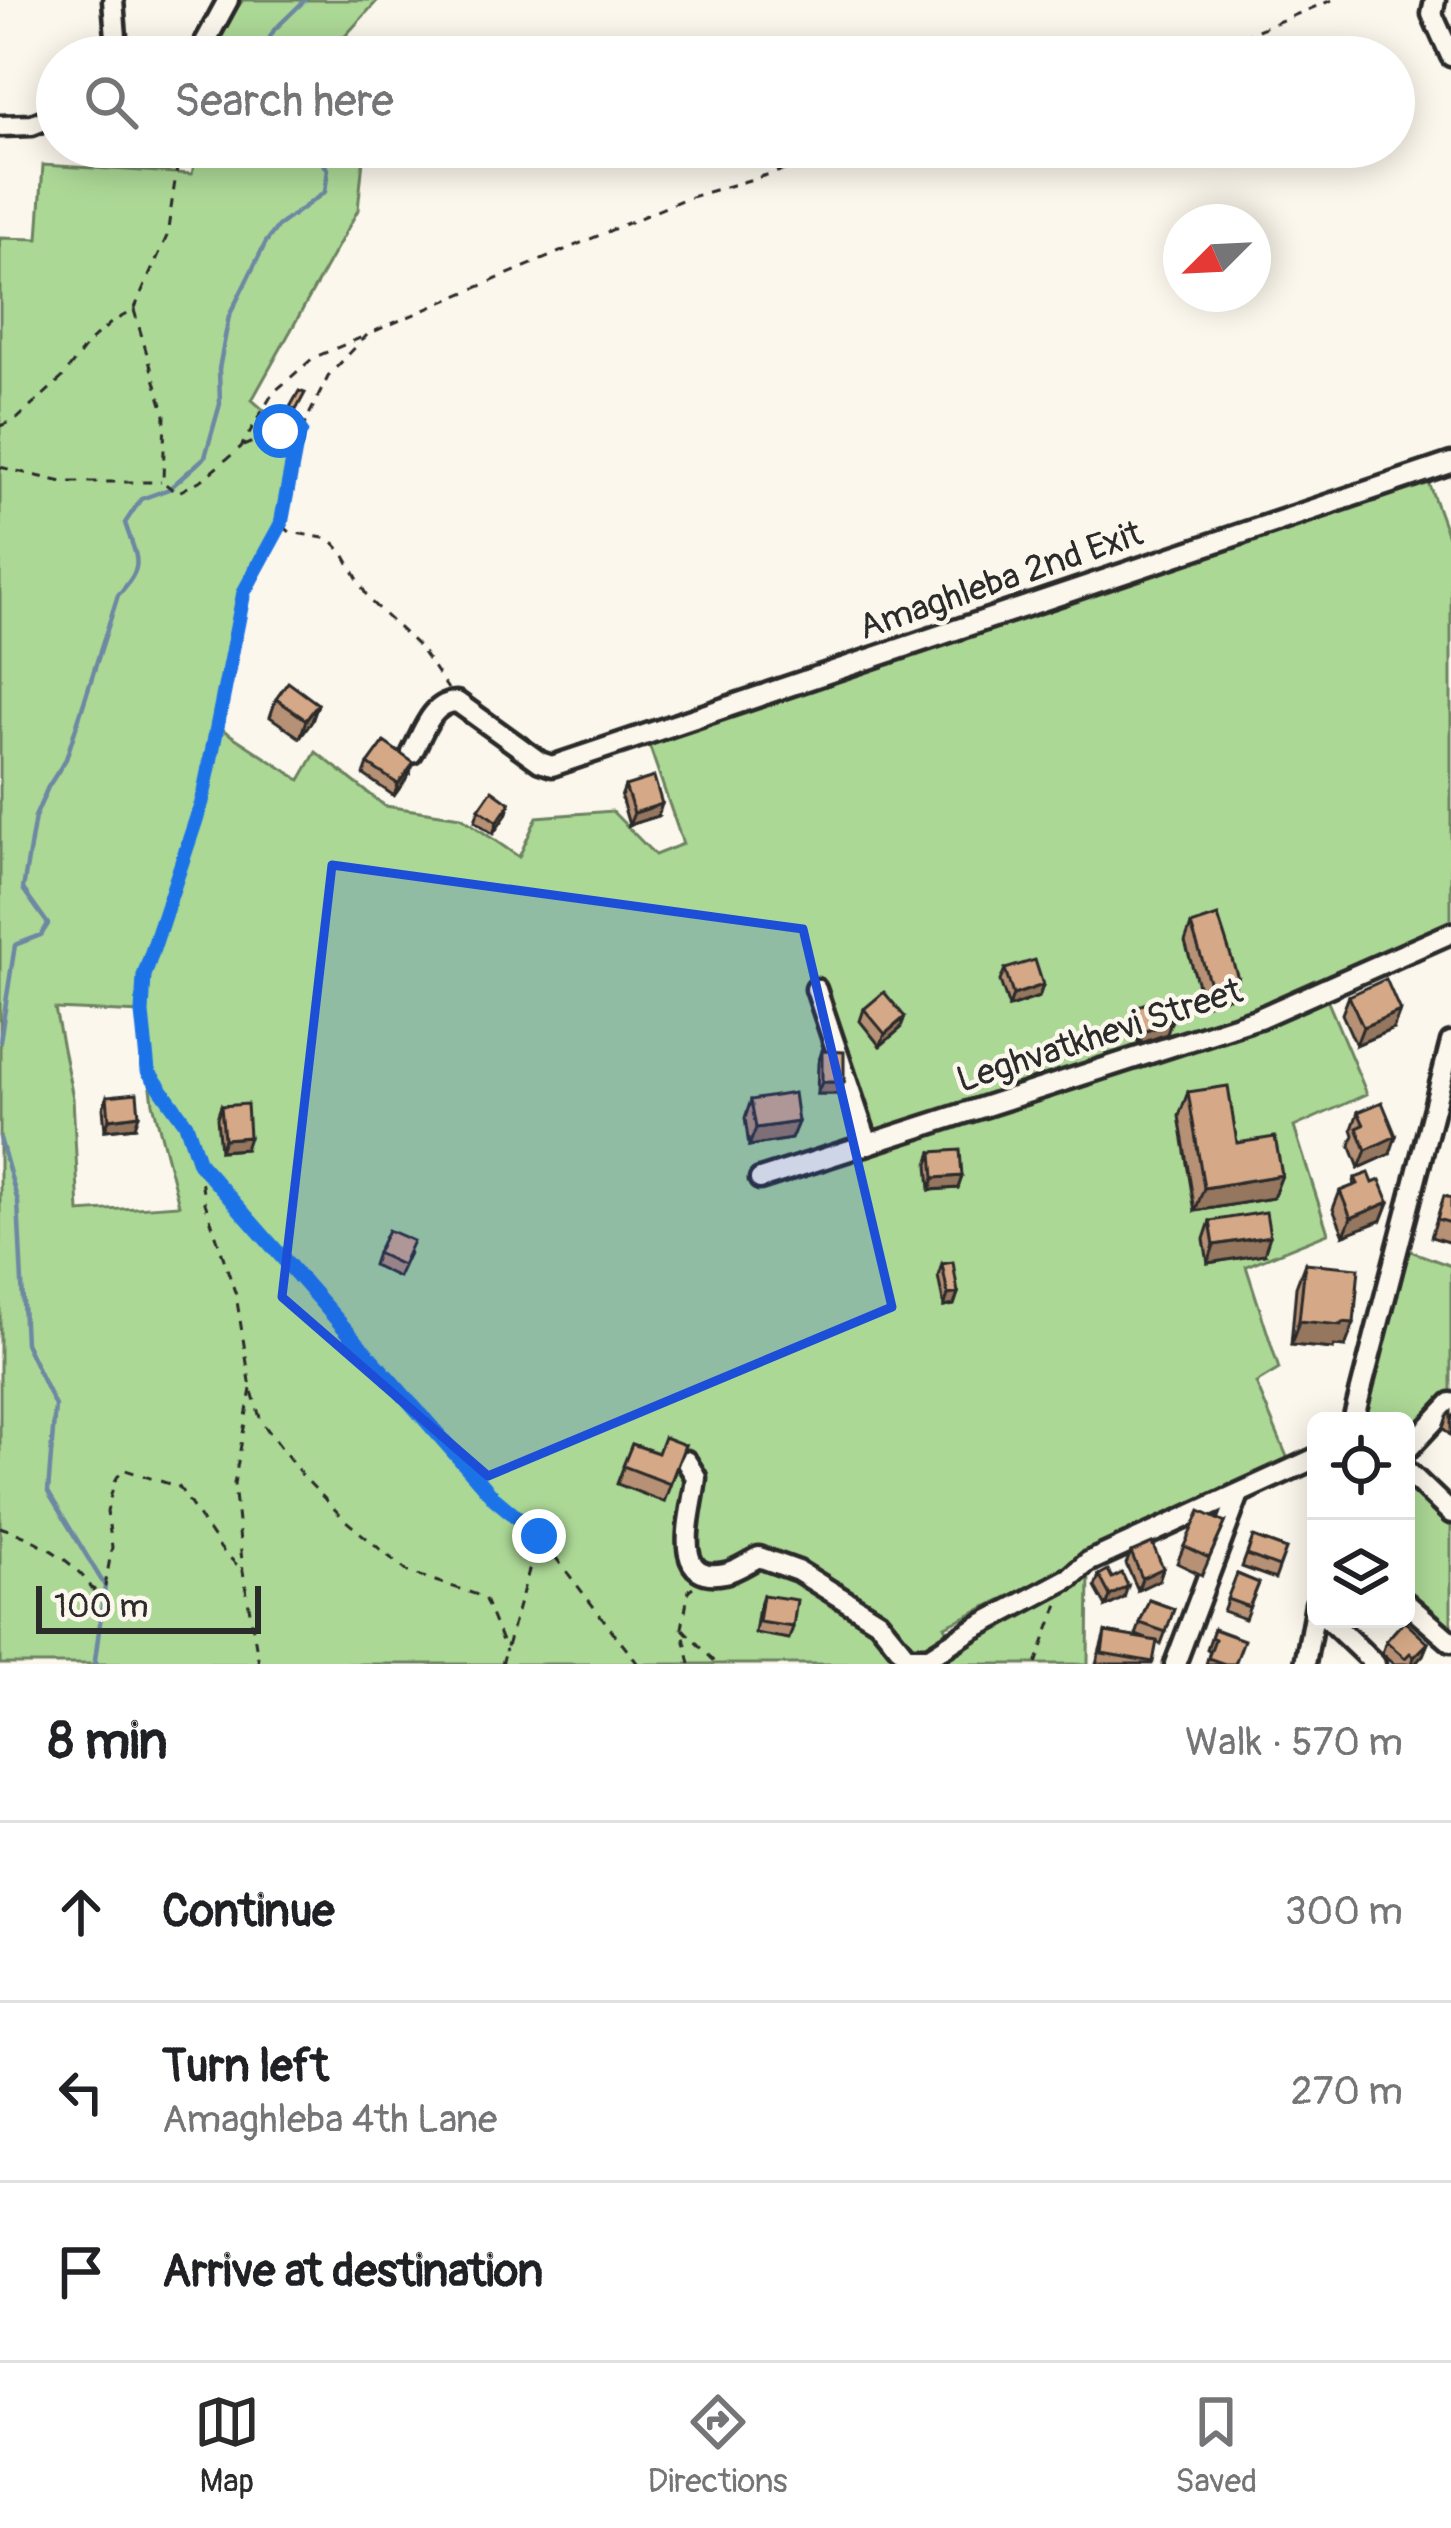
<!DOCTYPE html>
<meta charset="utf-8">
<style>
:root{--surface:#fff;--page:#f2f2f2;--text:#202124;--muted:#757577;--line:#e0e0e0;--accent:#2b2b2b}
body{margin:0;font-family:Pangolin,sans-serif;background:var(--page);color:var(--text)}
.controls{position:absolute;right:36px;bottom:36px;display:grid;overflow:hidden;border-radius:18px;box-shadow:0 6px 30px #0003}
.controls button{width:108px;height:108px;display:grid;place-items:center;padding:0;border:0;border-bottom:3px solid var(--line);background:var(--surface);color:var(--text);font:60px sans-serif}
.compass{position:absolute;left:1163px;top:204px;width:108px;height:108px;border-radius:50%;background:var(--surface);box-shadow:0 6px 30px #0003;rotate:246deg}
.scale{position:absolute;left:36px;bottom:30px;width:225px;box-sizing:border-box;padding-left:12px;border:6px solid #2b2b2b;border-top:0;font-size:33px;line-height:42px;white-space:nowrap;color:#2b2b2b;-webkit-text-stroke:9px #fbf7ec;paint-order:stroke}
.stop{position:absolute;width:36px;height:36px;margin:-27px;border:9px solid #1a73e8;border-radius:50%;background:#fff}
.stop.end{background:#1a73e8;border-color:#fff;box-shadow:0 3px 12px #0008}
.list{margin:0;padding:0;list-style:none}
h2{display:flex;justify-content:space-between;align-items:center;height:156px;margin:0;padding:0 48px;font-size:51px}
h2 small{font-size:39px;font-weight:400;color:var(--muted)}
.list li{display:grid;grid-template-columns:78px 1fr auto;gap:36px;align-items:center;box-sizing:border-box;height:180px;padding:0 48px;border-top:3px solid var(--line)}
.list b{display:block;font-size:45px;white-space:nowrap}
.list p{margin:0;font-size:39px;white-space:nowrap;color:var(--muted)}
.list em{font-size:39px;font-style:normal;color:var(--muted)}
.icon{flex:none;width:66px;height:66px;fill:none;stroke:currentColor;stroke-width:2;stroke-linecap:round;stroke-linejoin:round}
.map{position:relative;flex:none;width:1451px;height:1664px;overflow:hidden}
.search{position:absolute;background:var(--surface);box-shadow:0 6px 30px #0003;left:36px;right:36px;top:36px;height:132px;display:flex;align-items:center;gap:30px;box-sizing:border-box;padding:0 42px;border-radius:66px;color:var(--muted);font-size:45px}
.sheet{height:696px;background:var(--surface)}
nav{display:flex;justify-content:space-around;align-items:center;box-sizing:border-box;height:168px;border-top:3px solid var(--line);background:var(--surface);font-size:33px;color:var(--muted)}
nav a{display:grid;justify-items:center;gap:6px}
nav .on{color:var(--accent)}
.map>svg:first-child{display:block}
.green{fill:#acd896;stroke:#6c8260;stroke-width:3;fill-rule:evenodd}
.lines{fill:none;stroke-linecap:round;stroke-linejoin:round}
.stream{stroke:#6c88a2;stroke-width:4.5}
.minor-casing{stroke:#2b2b2b;stroke-width:27}
.path{stroke:#2b2b2b;stroke-width:3;stroke-dasharray:9 9;stroke-linecap:butt}
.minor{stroke:#fbf7ec;stroke-width:18}
.wall{fill:#b79174;stroke:#2b2b2b;stroke-width:3}
.shaded-wall{fill:#95765e;stroke:#2b2b2b;stroke-width:3}
.building{fill:#d5a987;stroke:#2b2b2b;stroke-width:3}
.route{stroke:#1a73e8;stroke-width:15}
.marked{fill:#1d4ed8;fill-opacity:0.2;stroke:#1d4ed8;stroke-width:9;stroke-linejoin:round}
.labels{text-anchor:middle;stroke-width:9;stroke-linejoin:round;paint-order:stroke}
.street-label{font-size:36px;fill:#2b2b2b;stroke:#fbf7ec}
</style>
<div class="map">
<svg width="1451" height="1664" viewBox="0 0 1451 1664">
<rect width="100%" height="100%" fill="#fbf7ec"/>
<filter id="ink" filterUnits="userSpaceOnUse"><feTurbulence type="fractalNoise" baseFrequency=".00833" numOctaves="2"/><feDisplacementMap in="SourceGraphic" scale="24" xChannelSelector="R" yChannelSelector="G"/><feConvolveMatrix kernelMatrix="1 2 1 2 8 2 1 2 1" color-interpolation-filters="sRGB"/></filter>
<g filter="url(#ink)">
<g class="green">
<path d="M 243,0 L 378,0 L 326,57 L 210,57 L 217,34 Z"/>
<path d="M 198,147 L 360,147 L 364,150 L 358,210 L 252,400 L 297,439 L 281,524 L 244,592 L 217,726 L 300,780 L 316,752 L 385,806 L 461,817 L 519,857 L 537,817 L 612,811 L 655,855 L 683,844 L 648,742 L 1427,479 L 1451,545 L 1451,933 L 1323,990 L 1367,1094 L 1294,1127 L 1328,1233 L 1246,1266 L 1279,1369 L 1256,1383 L 1290,1464 L 945,1626 L 947,1630 L 1089,1565 L 1088,1664 L 0,1664 L 0,238 L 38,239 L 43,165 L 192,174 ZM 55,1009 L 141,1013 L 153,1103 L 179,1205 L 79,1212 L 73,1098 Z"/>
<path d="M 1397,1246 L 1451,1266 L 1451,1403 L 1406,1451 L 1406,1421 L 1353,1421 Z"/>
<path d="M 1406,1470 L 1451,1513 L 1451,1642 L 1406,1603 Z"/>
</g>
<g class="lines">
<g class="stream">
<path d="M 259,57 L 274,30 L 305,0"/>
<path d="M 0,1041 L 15,945 L 41,935 L 48,924 L 23,889 L 35,817 L 48,787 L 66,759 L 118,595 C 146,565 137,560 125,523 L 141,499 L 169,489 L 205,457 L 220,404 L 219,369 L 229,316 L 266,242 L 278,226 L 325,192 L 328,169 L 308,147"/>
<path d="M 0,1138 L 18,1202 L 25,1343 L 55,1406 L 48,1492 L 105,1586 L 95,1660 L 97,1664"/>
</g>
<g class="minor-casing">
<g id="minor">
<path d="M 1435,0 L 1432,14 L 1451,56"/>
<path d="M 106,57 L 116,37 L 113,0"/>
<path d="M 197,57 L 228,0"/>
<path d="M 0,126 L 32,125 L 57,115"/>
<path d="M 412,753 C 423,733 431,702 457,702 L 540,762 L 552,766 L 1451,463"/>
<path d="M 816,989 L 868,1144"/>
<path d="M 760,1179 L 1259,1018 L 1451,933"/>
<path d="M 1353,1421 L 1451,1042"/>
<path d="M 1406,1451 L 1451,1403"/>
<path d="M 686,1461 L 696,1477 C 694,1507 666,1585 725,1573 C 736,1571 748,1562 759,1557 L 798,1571 L 878,1621 L 907,1657 L 929,1657 L 973,1629 L 1071,1577 L 1088,1562 L 1316,1458"/>
<path d="M 1406,1470 L 1451,1513"/>
<path d="M 1406,1603 L 1451,1642"/>
<path d="M 1328,1619 L 1375,1664"/>
<path d="M 1175,1664 L 1239,1494"/>
<path d="M 1305,1664 L 1316,1604"/>
</g>
</g>
<g class="path">
<path d="M 1172,57 L 1238,38 L 1332,0"/>
<path d="M 134,310 L 165,415 L 163,482 L 177,493 L 203,479 L 241,447 L 273,393 L 313,358 L 367,335"/>
<path d="M 0,426 L 17,419 L 62,378 L 89,342 L 112,322 L 134,310 L 167,236 L 180,147"/>
<path d="M 243,446 L 281,431 L 301,431"/>
<path d="M 0,467 L 62,482 L 161,482"/>
<path d="M 283,526 L 290,532 L 329,539 L 335,544 L 344,554 L 369,600 L 420,648 L 448,689"/>
<path d="M 199,1165 L 204,1200 L 236,1295 L 251,1388 L 261,1421 L 302,1475 L 346,1521 L 408,1572 L 484,1597 L 506,1651"/>
<path d="M 251,1389 L 234,1484 L 243,1571 L 259,1664"/>
<path d="M 0,1527 C 34,1538 74,1559 93,1590 L 105,1586 L 112,1547 L 107,1511 L 114,1483 L 122,1469 L 179,1487 L 221,1549 L 243,1571"/>
<path d="M 683,1629 L 717,1664"/>
<path d="M 502,1664 L 538,1539"/>
<path d="M 638,1664 L 539,1536 L 495,1499 L 199,1163 L 186,1124 L 148,1071 L 142,1013 L 144,976 L 202,802 L 244,592 L 281,524 L 297,439 L 329,375 L 368,334 L 684,199 L 863,147"/>
<path d="M 690,1664 L 682,1628 L 689,1590 L 693,1587"/>
<path d="M 1036,1664 L 1058,1604"/>
</g>
<use href="#minor" class="minor"/>
</g>
<g class="wall">
<path d="M 276,699 L 318,704 L 312,721 L 300,738 L 270,717 Z"/>
<path d="M 368,764 L 409,775 L 394,796 L 364,775 Z"/>
<path d="M 625,786 L 658,816 L 629,825 L 621,797 Z"/>
<path d="M 510,803 L 506,815 L 493,834 L 475,821 L 479,809 Z"/>
<path d="M 1191,925 L 1238,978 L 1231,996 L 1204,1005 L 1185,942 Z"/>
<path d="M 1005,969 L 1043,985 L 1039,997 L 1009,1007 L 1000,981 Z"/>
<path d="M 1349,996 L 1393,1029 L 1356,1045 L 1342,1014 Z"/>
<path d="M 1134,1007 L 1167,1034 L 1139,1044 L 1130,1019 Z"/>
<path d="M 864,1009 L 900,1029 L 880,1046 L 860,1021 Z"/>
<path d="M 822,1051 L 839,1094 L 817,1094 L 818,1063 Z"/>
<path d="M 1188,1092 L 1237,1143 L 1282,1175 L 1273,1198 L 1195,1211 L 1179,1116 Z"/>
<path d="M 107,1096 L 135,1127 L 105,1130 L 103,1108 Z"/>
<path d="M 751,1100 L 798,1122 L 791,1139 L 749,1146 L 745,1118 Z"/>
<path d="M 221,1106 L 245,1149 L 220,1151 L 217,1118 Z"/>
<path d="M 1358,1112 L 1390,1154 L 1359,1168 L 1350,1145 L 1354,1135 L 1352,1129 Z"/>
<path d="M 932,1152 L 962,1176 L 958,1188 L 930,1190 L 928,1164 Z"/>
<path d="M 1355,1178 L 1373,1183 L 1389,1202 L 1382,1220 L 1344,1235 L 1333,1209 L 1340,1191 L 1353,1186 Z"/>
<path d="M 1444,1196 L 1451,1198 L 1451,1243 L 1431,1237 Z"/>
<path d="M 1210,1221 L 1264,1254 L 1208,1263 L 1204,1239 Z"/>
<path d="M 377,1253 L 409,1253 L 398,1277 L 373,1265 Z"/>
<path d="M 1305,1263 L 1345,1347 L 1334,1346 L 1333,1349 L 1291,1345 L 1296,1287 Z"/>
<path d="M 942,1264 L 958,1293 L 954,1305 L 944,1307 L 938,1276 Z"/>
<path d="M 1451,1412 L 1451,1436 L 1443,1428 L 1447,1416 Z"/>
<path d="M 632,1444 L 658,1453 L 685,1445 L 664,1502 L 617,1484 Z"/>
<path d="M 1225,1523 L 1202,1575 L 1177,1563 L 1184,1546 Z"/>
<path d="M 1253,1537 L 1286,1549 L 1275,1579 L 1242,1567 Z"/>
<path d="M 1131,1552 L 1163,1568 L 1159,1580 L 1138,1590 L 1126,1564 Z"/>
<path d="M 1237,1574 L 1259,1583 L 1245,1619 L 1223,1611 Z"/>
<path d="M 1099,1575 L 1124,1598 L 1106,1607 L 1095,1587 Z"/>
<path d="M 763,1595 L 793,1627 L 789,1639 L 755,1633 L 759,1607 Z"/>
<path d="M 1149,1600 L 1174,1609 L 1161,1644 L 1156,1642 L 1152,1664 L 1096,1664 L 1105,1632 L 1149,1640 L 1136,1635 Z"/>
<path d="M 1214,1629 L 1235,1664 L 1206,1664 L 1210,1651 L 1207,1649 Z"/>
<path d="M 1386,1641 L 1428,1643 L 1423,1655 L 1415,1664 L 1394,1664 L 1382,1653 Z"/>
</g>
<g class="shaded-wall">
<path d="M 318,704 L 312,721 L 300,738 L 306,720 Z"/>
<path d="M 414,763 L 409,775 L 394,796 L 398,784 Z"/>
<path d="M 510,803 L 506,815 L 493,834 L 497,822 Z"/>
<path d="M 662,804 L 658,816 L 629,825 L 634,813 Z"/>
<path d="M 1238,978 L 1231,996 L 1204,1005 L 1211,987 Z"/>
<path d="M 1043,985 L 1039,997 L 1009,1007 L 1013,995 Z"/>
<path d="M 1400,1011 L 1393,1029 L 1356,1045 L 1363,1027 Z"/>
<path d="M 905,1017 L 900,1029 L 880,1046 L 885,1034 Z"/>
<path d="M 1171,1022 L 1167,1034 L 1139,1044 L 1143,1032 Z"/>
<path d="M 822,1082 L 844,1082 L 839,1094 L 817,1094 Z"/>
<path d="M 139,1115 L 135,1127 L 105,1130 L 109,1119 Z"/>
<path d="M 798,1122 L 791,1139 L 749,1146 L 756,1128 Z"/>
<path d="M 1396,1136 L 1390,1154 L 1359,1168 L 1366,1150 Z"/>
<path d="M 249,1137 L 245,1149 L 220,1151 L 224,1139 Z"/>
<path d="M 1282,1175 L 1273,1198 L 1195,1211 L 1204,1188 Z"/>
<path d="M 962,1176 L 958,1188 L 930,1190 L 934,1178 Z"/>
<path d="M 1389,1202 L 1382,1220 L 1344,1235 L 1351,1218 Z"/>
<path d="M 1270,1236 L 1264,1254 L 1208,1263 L 1214,1245 Z"/>
<path d="M 958,1293 L 954,1305 L 944,1307 L 948,1295 Z"/>
<path d="M 1299,1321 L 1342,1322 L 1354,1323 L 1345,1347 L 1334,1346 L 1333,1349 L 1291,1345 Z"/>
<path d="M 1163,1568 L 1159,1580 L 1138,1590 L 1142,1578 Z"/>
<path d="M 1128,1586 L 1124,1598 L 1106,1607 L 1110,1596 Z"/>
<path d="M 1428,1643 L 1423,1655 L 1415,1664 L 1412,1664 L 1414,1657 Z"/>
</g>
<g class="building">
<path d="M 299,391 L 305,393 L 296,410 L 290,407 Z"/>
<path d="M 288,682 L 318,704 L 306,720 L 276,699 Z"/>
<path d="M 384,742 L 414,763 L 398,784 L 368,764 Z"/>
<path d="M 654,777 L 662,804 L 634,813 L 625,786 Z"/>
<path d="M 492,790 L 510,803 L 497,822 L 479,809 Z"/>
<path d="M 1218,916 L 1238,978 L 1211,987 L 1191,925 Z"/>
<path d="M 1035,960 L 1043,985 L 1013,995 L 1005,969 Z"/>
<path d="M 1386,979 L 1400,1011 L 1363,1027 L 1349,996 Z"/>
<path d="M 884,992 L 905,1017 L 885,1034 L 864,1009 Z"/>
<path d="M 1163,998 L 1171,1022 L 1143,1032 L 1134,1007 Z"/>
<path d="M 822,1051 L 844,1052 L 844,1082 L 822,1082 Z"/>
<path d="M 1228,1086 L 1237,1143 L 1275,1137 L 1282,1175 L 1204,1188 L 1188,1092 Z"/>
<path d="M 137,1093 L 139,1115 L 109,1119 L 107,1096 Z"/>
<path d="M 794,1093 L 798,1122 L 756,1128 L 751,1100 Z"/>
<path d="M 1382,1102 L 1396,1136 L 1366,1150 L 1357,1128 L 1364,1125 L 1358,1112 Z"/>
<path d="M 247,1104 L 249,1137 L 224,1139 L 221,1106 Z"/>
<path d="M 960,1150 L 962,1176 L 934,1178 L 932,1152 Z"/>
<path d="M 1369,1173 L 1373,1183 L 1380,1180 L 1389,1202 L 1351,1218 L 1340,1191 L 1358,1184 L 1355,1178 Z"/>
<path d="M 1444,1196 L 1451,1198 L 1451,1223 L 1437,1219 Z"/>
<path d="M 1266,1212 L 1270,1236 L 1214,1245 L 1210,1221 Z"/>
<path d="M 388,1230 L 413,1241 L 402,1265 L 377,1253 Z"/>
<path d="M 953,1262 L 958,1293 L 948,1295 L 942,1264 Z"/>
<path d="M 1305,1263 L 1359,1268 L 1354,1323 L 1342,1322 L 1341,1325 L 1299,1321 Z"/>
<path d="M 664,1437 L 685,1445 L 670,1484 L 623,1466 L 632,1444 L 658,1453 Z"/>
<path d="M 1200,1511 L 1225,1523 L 1209,1558 L 1184,1546 Z"/>
<path d="M 1253,1537 L 1286,1549 L 1279,1567 L 1247,1555 Z"/>
<path d="M 1152,1543 L 1163,1568 L 1142,1578 L 1131,1552 Z"/>
<path d="M 1108,1570 L 1112,1578 L 1122,1573 L 1128,1586 L 1110,1596 L 1099,1575 Z"/>
<path d="M 1237,1574 L 1259,1583 L 1249,1607 L 1227,1599 Z"/>
<path d="M 763,1595 L 797,1600 L 793,1627 L 759,1622 Z"/>
<path d="M 1149,1600 L 1174,1609 L 1166,1632 L 1140,1623 Z"/>
<path d="M 1404,1621 L 1428,1643 L 1414,1657 L 1410,1653 L 1405,1658 L 1386,1641 Z"/>
<path d="M 1214,1629 L 1244,1640 L 1235,1664 L 1225,1664 L 1208,1658 L 1215,1639 L 1211,1637 Z"/>
<path d="M 1105,1632 L 1157,1641 L 1153,1662 L 1102,1653 Z"/>
</g>
</g>
<g class="lines" filter="url(#ink)">
<path class="route" d="M 280,431 L 301,431 L 297,439 L 281,524 L 244,592 L 202,802 L 144,976 L 142,1013 L 148,1071 L 186,1124 L 199,1163 L 495,1499 L 539,1536"/>
</g>
<path class="marked" d="M 332,865 L 803,929 L 892,1307 L 488,1476 L 282,1297 Z"/>
<g class="labels">
<g class="street-label">
<text transform="translate(1000 579) rotate(-19)" y="13">Amaghleba 2nd Exit</text>
<text transform="translate(1099 1034) rotate(-18)" y="13">Leghvatkhevi Street</text>
</g>
</g>
</svg>
<div class="controls">
<button><svg class="icon" aria-label="locate" viewBox="0 0 24 24"><circle cx="12" cy="12" r="6"/><path d="M12 2v4M12 18v4M2 12h4M18 12h4"/></svg></button>
<button><svg class="icon" aria-label="layers" viewBox="0 0 24 24"><path d="M12 4l9 5-9 5-9-5zM3 14l9 5 9-5"/></svg></button>
</div>
<svg class="compass" viewBox="-18 -18 36 36"><path d="M0-13l5 13h-10z" fill="#e53935"/><path d="M0 13l5-13h-10z" fill="#757577"/></svg>
<div class="scale">100 m</div>
<div class="stop" style="left:280px;top:431px"></div>
<div class="stop end" style="left:539px;top:1536px"></div>
<div class="search"><svg class="icon" aria-label="search" viewBox="0 0 24 24"><circle cx="10" cy="10" r="6"/><path d="M15 15l6 6"/></svg>Search here</div>
</div>
<section class="sheet">
<h2>8 min<small>Walk · 570 m</small></h2>
<ul class="list">
<li><svg class="icon" aria-label="ahead" viewBox="0 0 24 24"><path d="M12 20V5M6 11l6-6 6 6"/></svg><div><b>Continue</b></div><em>300 m</em></li>
<li><svg class="icon" aria-label="left" viewBox="0 0 24 24"><path d="M17 20v-9H6M10 6l-5 5 5 5"/></svg><div><b>Turn left</b><p>Amaghleba 4th Lane</p></div><em>270 m</em></li>
<li><svg class="icon" aria-label="arrive" viewBox="0 0 24 24"><path d="M6 21V4h12l-3 4 3 4H6"/></svg><div><b>Arrive at destination</b></div></li>
</ul>
</section>
<nav>
<a class="on"><svg class="icon" aria-label="map" viewBox="0 0 24 24"><path d="M3 6l6-2 6 2 6-2v14l-6 2-6-2-6 2zM9 4v14M15 6v14"/></svg>Map</a>
<a><svg class="icon" aria-label="directions" viewBox="0 0 24 24"><path d="M12 3l9 9-9 9-9-9zM9 14v-3h6M13 9l2 2-2 2"/></svg>Directions</a>
<a><svg class="icon" aria-label="saved" viewBox="0 0 24 24"><path d="M7 4h10v16l-5-4-5 4z"/></svg>Saved</a>
</nav>
